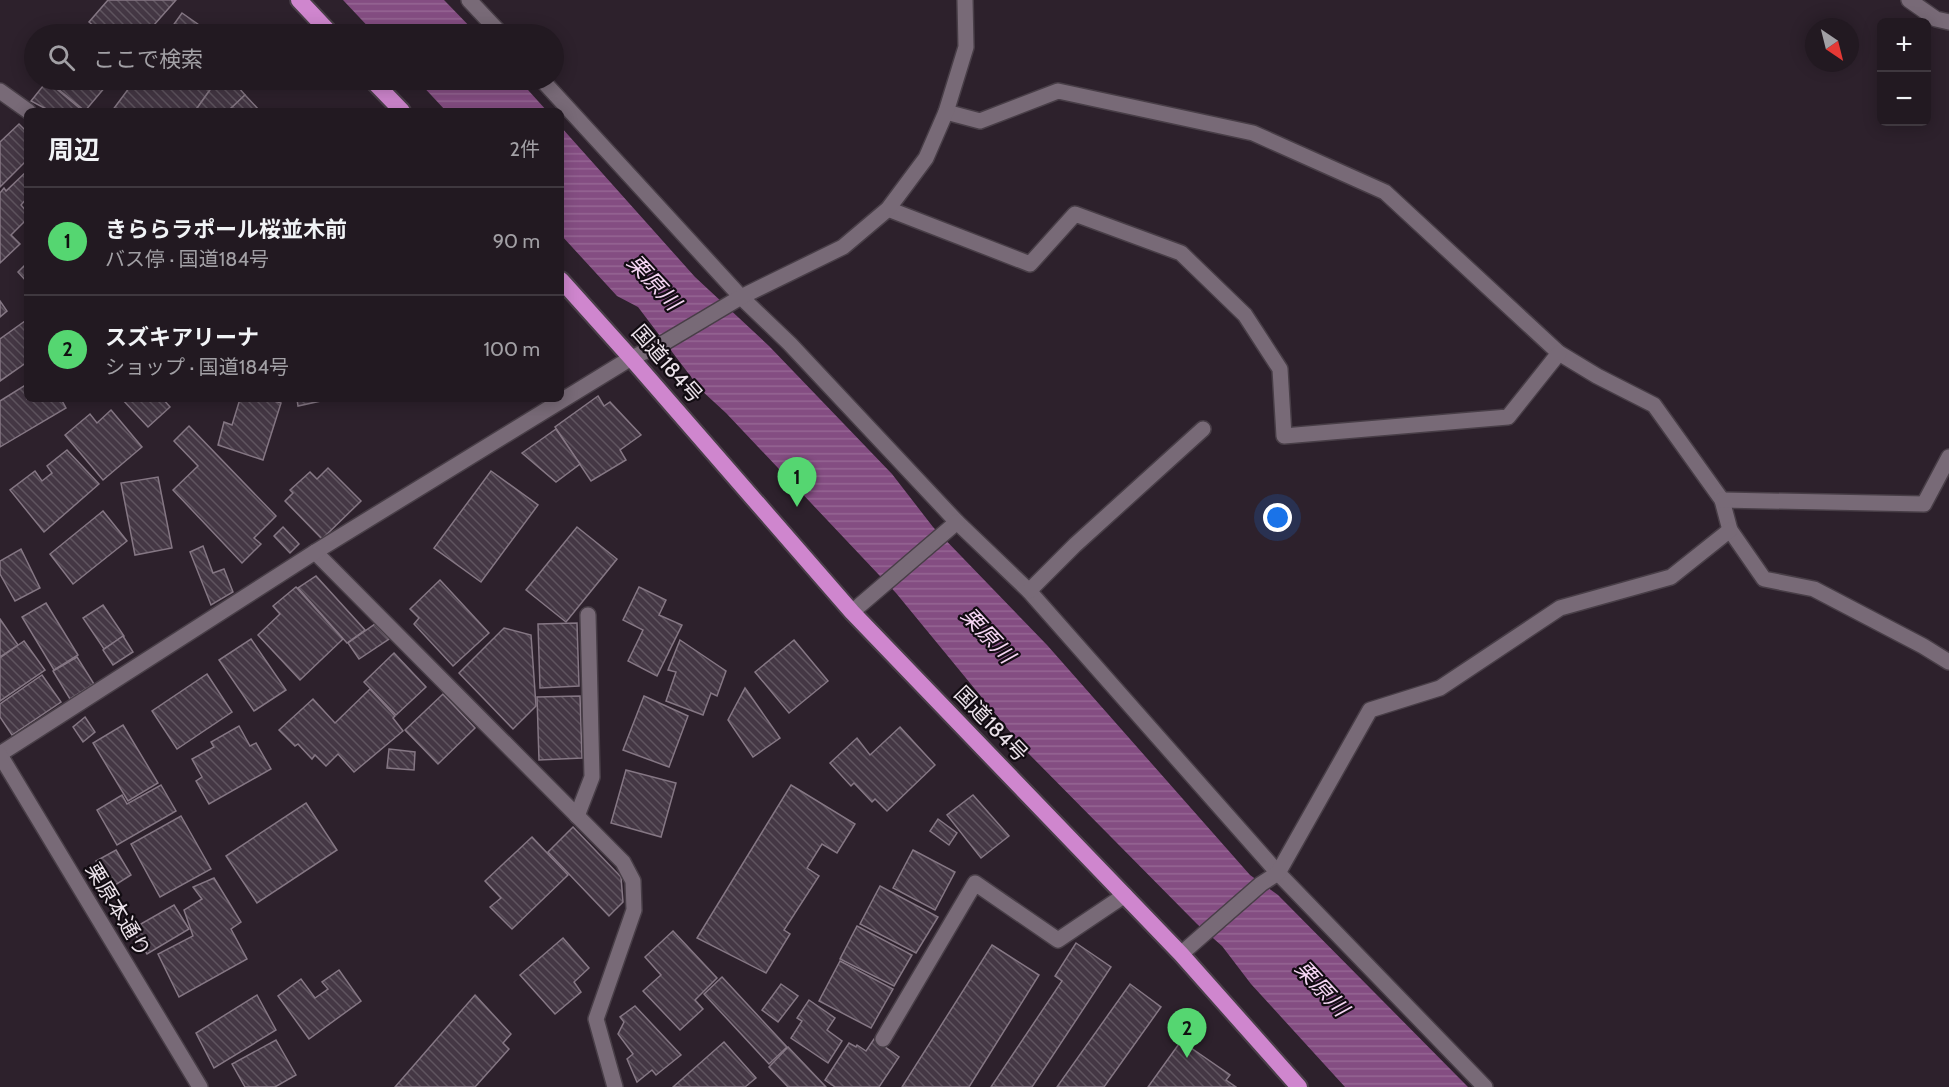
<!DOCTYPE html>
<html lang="ja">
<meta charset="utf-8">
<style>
:root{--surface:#221921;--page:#2e262e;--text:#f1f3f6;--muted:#a2a0a5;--line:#3f383f;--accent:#55d671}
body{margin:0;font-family:Cabin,"Noto Sans JP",sans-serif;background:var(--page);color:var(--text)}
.controls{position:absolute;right:18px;top:18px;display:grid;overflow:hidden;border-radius:9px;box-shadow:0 3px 15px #0003}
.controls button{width:54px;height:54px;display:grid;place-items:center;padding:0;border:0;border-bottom:2px solid var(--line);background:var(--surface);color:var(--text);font:30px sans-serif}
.compass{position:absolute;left:1805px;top:18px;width:54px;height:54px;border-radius:50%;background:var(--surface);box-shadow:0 3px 15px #0003;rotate:145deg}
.you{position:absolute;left:1278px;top:518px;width:21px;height:21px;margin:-15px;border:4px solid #fff;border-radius:50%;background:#1a73e8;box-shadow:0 0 0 9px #1a73e833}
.badge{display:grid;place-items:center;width:39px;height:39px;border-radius:50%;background:var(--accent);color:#111;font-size:20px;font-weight:700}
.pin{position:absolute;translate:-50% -50px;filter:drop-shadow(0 2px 3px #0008)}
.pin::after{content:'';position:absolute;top:32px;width:21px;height:18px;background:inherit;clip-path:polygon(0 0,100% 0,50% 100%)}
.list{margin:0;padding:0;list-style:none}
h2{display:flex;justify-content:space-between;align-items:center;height:78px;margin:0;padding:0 24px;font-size:26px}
h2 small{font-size:20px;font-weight:400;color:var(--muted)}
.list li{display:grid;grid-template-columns:39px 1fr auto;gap:18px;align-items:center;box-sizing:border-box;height:108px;padding:0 24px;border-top:2px solid var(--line)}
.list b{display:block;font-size:22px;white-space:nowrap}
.list p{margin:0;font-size:20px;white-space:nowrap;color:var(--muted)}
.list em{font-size:20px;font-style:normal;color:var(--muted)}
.icon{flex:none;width:33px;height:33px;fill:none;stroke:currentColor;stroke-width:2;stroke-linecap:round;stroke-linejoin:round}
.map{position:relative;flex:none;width:1949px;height:1087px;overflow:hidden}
.search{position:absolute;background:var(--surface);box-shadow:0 3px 15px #0003;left:24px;top:24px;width:540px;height:66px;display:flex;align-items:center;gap:15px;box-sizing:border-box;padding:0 21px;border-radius:33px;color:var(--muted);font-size:22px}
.panel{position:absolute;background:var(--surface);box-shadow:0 3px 15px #0003;left:24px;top:108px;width:540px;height:294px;border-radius:9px}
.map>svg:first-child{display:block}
.water{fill:url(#water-rules)}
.building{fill:url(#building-back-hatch);stroke:#857784;stroke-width:1.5}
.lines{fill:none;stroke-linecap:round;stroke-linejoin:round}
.minor-casing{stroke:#483e47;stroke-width:18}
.tertiary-casing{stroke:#483e47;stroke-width:18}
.trunk-casing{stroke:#483e47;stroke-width:20}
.minor{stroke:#786a77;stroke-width:15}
.tertiary{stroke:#786a77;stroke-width:15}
.trunk{stroke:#cf86ce;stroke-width:16}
.labels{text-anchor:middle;stroke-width:4.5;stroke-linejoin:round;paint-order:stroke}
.street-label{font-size:21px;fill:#ebe2ea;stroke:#120c12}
.water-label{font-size:22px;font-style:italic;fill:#f6d6f4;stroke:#120c12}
</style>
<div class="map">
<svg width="1949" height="1087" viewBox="0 0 1949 1087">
<defs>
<pattern id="water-rules" width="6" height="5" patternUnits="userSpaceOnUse" patternTransform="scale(1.5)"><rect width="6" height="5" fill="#844d82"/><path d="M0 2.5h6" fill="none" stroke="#966694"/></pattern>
<pattern id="building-back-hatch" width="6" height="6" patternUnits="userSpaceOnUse" patternTransform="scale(1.5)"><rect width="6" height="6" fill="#443744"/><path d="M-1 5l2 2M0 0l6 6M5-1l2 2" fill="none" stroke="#5f545f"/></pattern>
</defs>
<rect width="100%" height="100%" fill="#2d212c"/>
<g class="water">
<path d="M 343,0 L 444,0 L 477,34 L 375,34 Z"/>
<path d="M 417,80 L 519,80 L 547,111 L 446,111 Z"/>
<path d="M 561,127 L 695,277 L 769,346 L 892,474 L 933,527 L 1047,645 L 1250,875 L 1278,895 L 1468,1087 L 1345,1087 L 1251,984 L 1222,946 L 1197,924 L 1025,750 L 896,593 L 726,413 L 701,390 L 638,307 L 617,296 L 561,235 Z"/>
</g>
<g class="building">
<path d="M 108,0 L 176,0 L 146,34 L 103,34 L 89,22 Z"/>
<path d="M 182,13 L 212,34 L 167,34 Z"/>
<path d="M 77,26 L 88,34 L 70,34 Z"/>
<path d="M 47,80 L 111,80 L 85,111 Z"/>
<path d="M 135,80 L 217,80 L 195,111 L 112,111 Z"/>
<path d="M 217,80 L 232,80 L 245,95 L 228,111 L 195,111 Z"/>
<path d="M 47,81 L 83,111 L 50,111 L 31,101 Z"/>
<path d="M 245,95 L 260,111 L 228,111 Z"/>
<path d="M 19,124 L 27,132 L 27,160 L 0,187 L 0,142 Z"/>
<path d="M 27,171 L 27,198 L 21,205 L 27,212 L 27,219 L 11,235 L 20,244 L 0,263 L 0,193 L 4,188 L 6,191 Z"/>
<path d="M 27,263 L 27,282 L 18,272 Z"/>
<path d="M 0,301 L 7,311 L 0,317 Z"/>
<path d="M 25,321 L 27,324 L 27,362 L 0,381 L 0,339 Z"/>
<path d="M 27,384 L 27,399 L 61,399 L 66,408 L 0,447 L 0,401 Z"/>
<path d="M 598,396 L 604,406 L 610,402 L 641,435 L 620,450 L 626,460 L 591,481 L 555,427 Z"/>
<path d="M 122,399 L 163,399 L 170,407 L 148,427 Z"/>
<path d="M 240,399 L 268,399 L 281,403 L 263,460 L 218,445 L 224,422 L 232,425 Z"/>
<path d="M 297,399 L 330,399 L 298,406 Z"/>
<path d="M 111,410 L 142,447 L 103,480 L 65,435 L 90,414 L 97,423 Z"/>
<path d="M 189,426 L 276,516 L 254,538 L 261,544 L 242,563 L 173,490 L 198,466 L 174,441 Z"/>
<path d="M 556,429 L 580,464 L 556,482 L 522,453 Z"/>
<path d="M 67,450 L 99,484 L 44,532 L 10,490 L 35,471 L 42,481 L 52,473 L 47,466 Z"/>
<path d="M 328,468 L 361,501 L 322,539 L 285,501 L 293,493 L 290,490 L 310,472 L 317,479 Z"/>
<path d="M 491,471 L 538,505 L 481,582 L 434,548 Z"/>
<path d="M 158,477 L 172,548 L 135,555 L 121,483 Z"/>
<path d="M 103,511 L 127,541 L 73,584 L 50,554 Z"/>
<path d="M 283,527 L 299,544 L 290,553 L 274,536 Z"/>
<path d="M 577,527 L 617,559 L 566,622 L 526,590 Z"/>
<path d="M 203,546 L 213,573 L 224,569 L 233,592 L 211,605 L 190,552 Z"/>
<path d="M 21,549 L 40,588 L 15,601 L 0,574 L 0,561 Z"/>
<path d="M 316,576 L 365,630 L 347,643 L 298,588 Z"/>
<path d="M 440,580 L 489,633 L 453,666 L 414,624 L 419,618 L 410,609 Z"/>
<path d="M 296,587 L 343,639 L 300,680 L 258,635 L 280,614 L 273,606 Z"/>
<path d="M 639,587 L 666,600 L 659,615 L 682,625 L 657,676 L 628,661 L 643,630 L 623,620 Z"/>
<path d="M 46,603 L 78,655 L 54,670 L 22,617 Z"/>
<path d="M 103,605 L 124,636 L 104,649 L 83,618 Z"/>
<path d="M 0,619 L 18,645 L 0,657 Z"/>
<path d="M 577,623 L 579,686 L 540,688 L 538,624 Z"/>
<path d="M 375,624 L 389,639 L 359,659 L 348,643 Z"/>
<path d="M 504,628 L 531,635 L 536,706 L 513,729 L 459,673 Z"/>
<path d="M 123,636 L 133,652 L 113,665 L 103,650 Z"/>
<path d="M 251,639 L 286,690 L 254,711 L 219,660 Z"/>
<path d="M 680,640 L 726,671 L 717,696 L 711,693 L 703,715 L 666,701 L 676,672 L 668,670 Z"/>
<path d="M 794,640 L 828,681 L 789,713 L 755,672 Z"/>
<path d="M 24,641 L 45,670 L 0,701 L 0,658 Z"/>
<path d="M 394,653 L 426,687 L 396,715 L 364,682 Z"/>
<path d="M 77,657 L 94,684 L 70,699 L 53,671 Z"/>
<path d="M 207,674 L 232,712 L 177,749 L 152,711 Z"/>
<path d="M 42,675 L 61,702 L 12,735 L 0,717 L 0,704 Z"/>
<path d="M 745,688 L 780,738 L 753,757 L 728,720 Z"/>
<path d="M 370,689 L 395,716 L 393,718 L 403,731 L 354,772 L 338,754 L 326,766 L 315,755 L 312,759 L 298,744 L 295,746 L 279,730 L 313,699 L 335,723 Z"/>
<path d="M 443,694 L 475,728 L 438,764 L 405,730 Z"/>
<path d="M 580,696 L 582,758 L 539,760 L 537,697 Z"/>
<path d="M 644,696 L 688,716 L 669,767 L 623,750 Z"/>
<path d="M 85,717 L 95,732 L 83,742 L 73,727 Z"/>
<path d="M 123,725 L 158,783 L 128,801 L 93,743 Z"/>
<path d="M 239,726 L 250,746 L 256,743 L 271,769 L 209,804 L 196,781 L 202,777 L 192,759 L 214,747 L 211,742 Z"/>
<path d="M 900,727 L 935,765 L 887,811 L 875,799 L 872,802 L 854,783 L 851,786 L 830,763 L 857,738 L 870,755 Z"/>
<path d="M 389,749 L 415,752 L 414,770 L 387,768 Z"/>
<path d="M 626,770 L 676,783 L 661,837 L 611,823 Z"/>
<path d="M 161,785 L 176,811 L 117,845 L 97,810 L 122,795 L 127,804 Z"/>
<path d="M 791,785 L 855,824 L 837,853 L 822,844 L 807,868 L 819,876 L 784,930 L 790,934 L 766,973 L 697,938 Z"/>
<path d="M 973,795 L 1009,836 L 981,858 L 947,815 Z"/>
<path d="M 306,803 L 337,850 L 257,903 L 226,856 Z"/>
<path d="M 181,816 L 211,869 L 160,897 L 131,844 Z"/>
<path d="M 938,819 L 957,833 L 949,845 L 930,831 Z"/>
<path d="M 573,827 L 621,877 L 623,902 L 609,916 L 548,852 Z"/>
<path d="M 532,837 L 568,875 L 512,929 L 490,907 L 501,898 L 485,881 Z"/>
<path d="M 116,850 L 131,875 L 112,887 L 96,861 Z"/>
<path d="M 913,850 L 955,872 L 935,910 L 893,888 Z"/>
<path d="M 214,878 L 241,922 L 231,929 L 247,959 L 179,997 L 158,954 L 193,936 L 184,910 L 202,899 L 193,887 Z"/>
<path d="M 880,886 L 938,917 L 916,953 L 860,924 Z"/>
<path d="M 174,905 L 189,929 L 147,954 L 132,929 Z"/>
<path d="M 857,926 L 912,955 L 894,986 L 840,959 Z"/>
<path d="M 673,931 L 717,978 L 695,1000 L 703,1009 L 680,1030 L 643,991 L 661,975 L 645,957 Z"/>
<path d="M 563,938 L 589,968 L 574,982 L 581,992 L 555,1014 L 520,975 Z"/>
<path d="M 1076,943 L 1111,967 L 1032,1087 L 991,1087 L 1062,981 L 1055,976 Z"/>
<path d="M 992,945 L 1039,975 L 969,1087 L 902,1087 Z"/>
<path d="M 840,961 L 893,989 L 871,1028 L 819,1001 Z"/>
<path d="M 339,970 L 361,1001 L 309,1039 L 278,996 L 301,979 L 315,998 L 328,989 L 322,982 Z"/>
<path d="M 722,977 L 787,1047 L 769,1064 L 704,994 Z"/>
<path d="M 781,984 L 798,996 L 778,1022 L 762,1010 Z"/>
<path d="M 1130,984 L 1161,1007 L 1104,1087 L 1057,1087 Z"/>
<path d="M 257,995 L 276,1030 L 214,1068 L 196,1033 Z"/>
<path d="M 475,995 L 511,1034 L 503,1043 L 509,1049 L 475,1087 L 395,1087 Z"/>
<path d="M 809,1000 L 835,1018 L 827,1030 L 842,1041 L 828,1063 L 791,1038 L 802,1021 L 797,1018 Z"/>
<path d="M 635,1006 L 681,1055 L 656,1075 L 652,1070 L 637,1082 L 627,1059 L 633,1054 L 618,1034 L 624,1022 L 620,1017 Z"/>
<path d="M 874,1039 L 899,1057 L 879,1087 L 835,1087 L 825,1080 L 849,1043 L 856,1047 L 857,1045 L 866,1051 Z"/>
<path d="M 276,1040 L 296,1075 L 275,1087 L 245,1087 L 232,1064 Z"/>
<path d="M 1181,1041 L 1230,1075 L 1226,1080 L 1236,1087 L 1148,1087 Z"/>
<path d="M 724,1042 L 756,1078 L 745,1087 L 673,1087 Z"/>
<path d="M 788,1047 L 826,1087 L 788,1087 L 769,1067 Z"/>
</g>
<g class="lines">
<g class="minor-casing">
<g id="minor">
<path d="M 469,0 L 501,34"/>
<path d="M 1909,0 L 1936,19 L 1949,22"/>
<path d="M 542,80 L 741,297 L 790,344 L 957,522 L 1029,591 L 1278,873 L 1485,1087"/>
<path d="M 0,91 L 28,111"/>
<path d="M 946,112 L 980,121 L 1058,91 L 1253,133 L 1385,192 L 1559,353 L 1597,376 L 1654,405 L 1722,500 L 1730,530 L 1764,579 L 1814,589 L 1923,646 L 1949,662"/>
<path d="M 888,209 L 1030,264 L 1075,214 L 1181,253 L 1245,315 L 1280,369 L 1284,436 L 1508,417 L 1559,353"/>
<path d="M 1722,500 L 1924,504 L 1949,457"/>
<path d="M 315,552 L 623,862 L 633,881 L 634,910 L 596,1019 L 615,1087"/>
<path d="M 1029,591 L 1075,545 L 1203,429"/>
<path d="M 852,612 L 957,522"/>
<path d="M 0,754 L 315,552 L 631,358"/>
<path d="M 0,755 L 200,1087"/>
<path d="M 577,816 L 592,777 L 588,615"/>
<path d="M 1181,954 L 1261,884 L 1278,873 L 1370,710 L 1440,688 L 1560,608 L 1671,577 L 1730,530"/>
<path d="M 883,1039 L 975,883 L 1058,940 L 1125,895"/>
</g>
</g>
<g class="tertiary-casing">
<path id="tertiary" d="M 631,358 L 662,344 L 741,297 L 843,247 L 888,209 L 926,158 L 946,112 L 966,47 L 965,0"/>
</g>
<g class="trunk-casing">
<g id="trunk">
<path d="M 299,0 L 331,34"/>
<path d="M 372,80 L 402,111"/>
<path d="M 561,280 L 631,358 L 852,612 L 1181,954 L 1299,1087"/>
</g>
</g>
<use href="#minor" class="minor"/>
<use href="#tertiary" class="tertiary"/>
<use href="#trunk" class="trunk"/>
</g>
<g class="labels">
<g class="street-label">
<text transform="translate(667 364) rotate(49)" y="7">国道184号</text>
<text transform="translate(991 724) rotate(46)" y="7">国道184号</text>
<text transform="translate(118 910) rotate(59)" y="7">栗原本通り</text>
</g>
<g class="water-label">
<text transform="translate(654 282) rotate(47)" y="8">栗原川</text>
<text transform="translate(988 635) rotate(47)" y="8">栗原川</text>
<text transform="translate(1322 988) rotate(47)" y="8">栗原川</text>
</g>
</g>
</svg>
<div class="controls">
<button>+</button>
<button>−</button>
</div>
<svg class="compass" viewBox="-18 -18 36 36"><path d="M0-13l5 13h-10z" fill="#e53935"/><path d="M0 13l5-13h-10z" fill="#a2a0a5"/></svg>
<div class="you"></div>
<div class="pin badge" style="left:797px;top:507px">1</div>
<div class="pin badge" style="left:1187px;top:1058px">2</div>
<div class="search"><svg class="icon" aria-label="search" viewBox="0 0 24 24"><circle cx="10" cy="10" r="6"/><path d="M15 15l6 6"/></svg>ここで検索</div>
<section class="panel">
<h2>周辺<small>2件</small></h2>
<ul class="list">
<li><span class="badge">1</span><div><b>きららラポール桜並木前</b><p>バス停 · 国道184号</p></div><em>90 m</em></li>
<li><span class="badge">2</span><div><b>スズキアリーナ</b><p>ショップ · 国道184号</p></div><em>100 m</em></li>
</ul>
</section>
</div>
